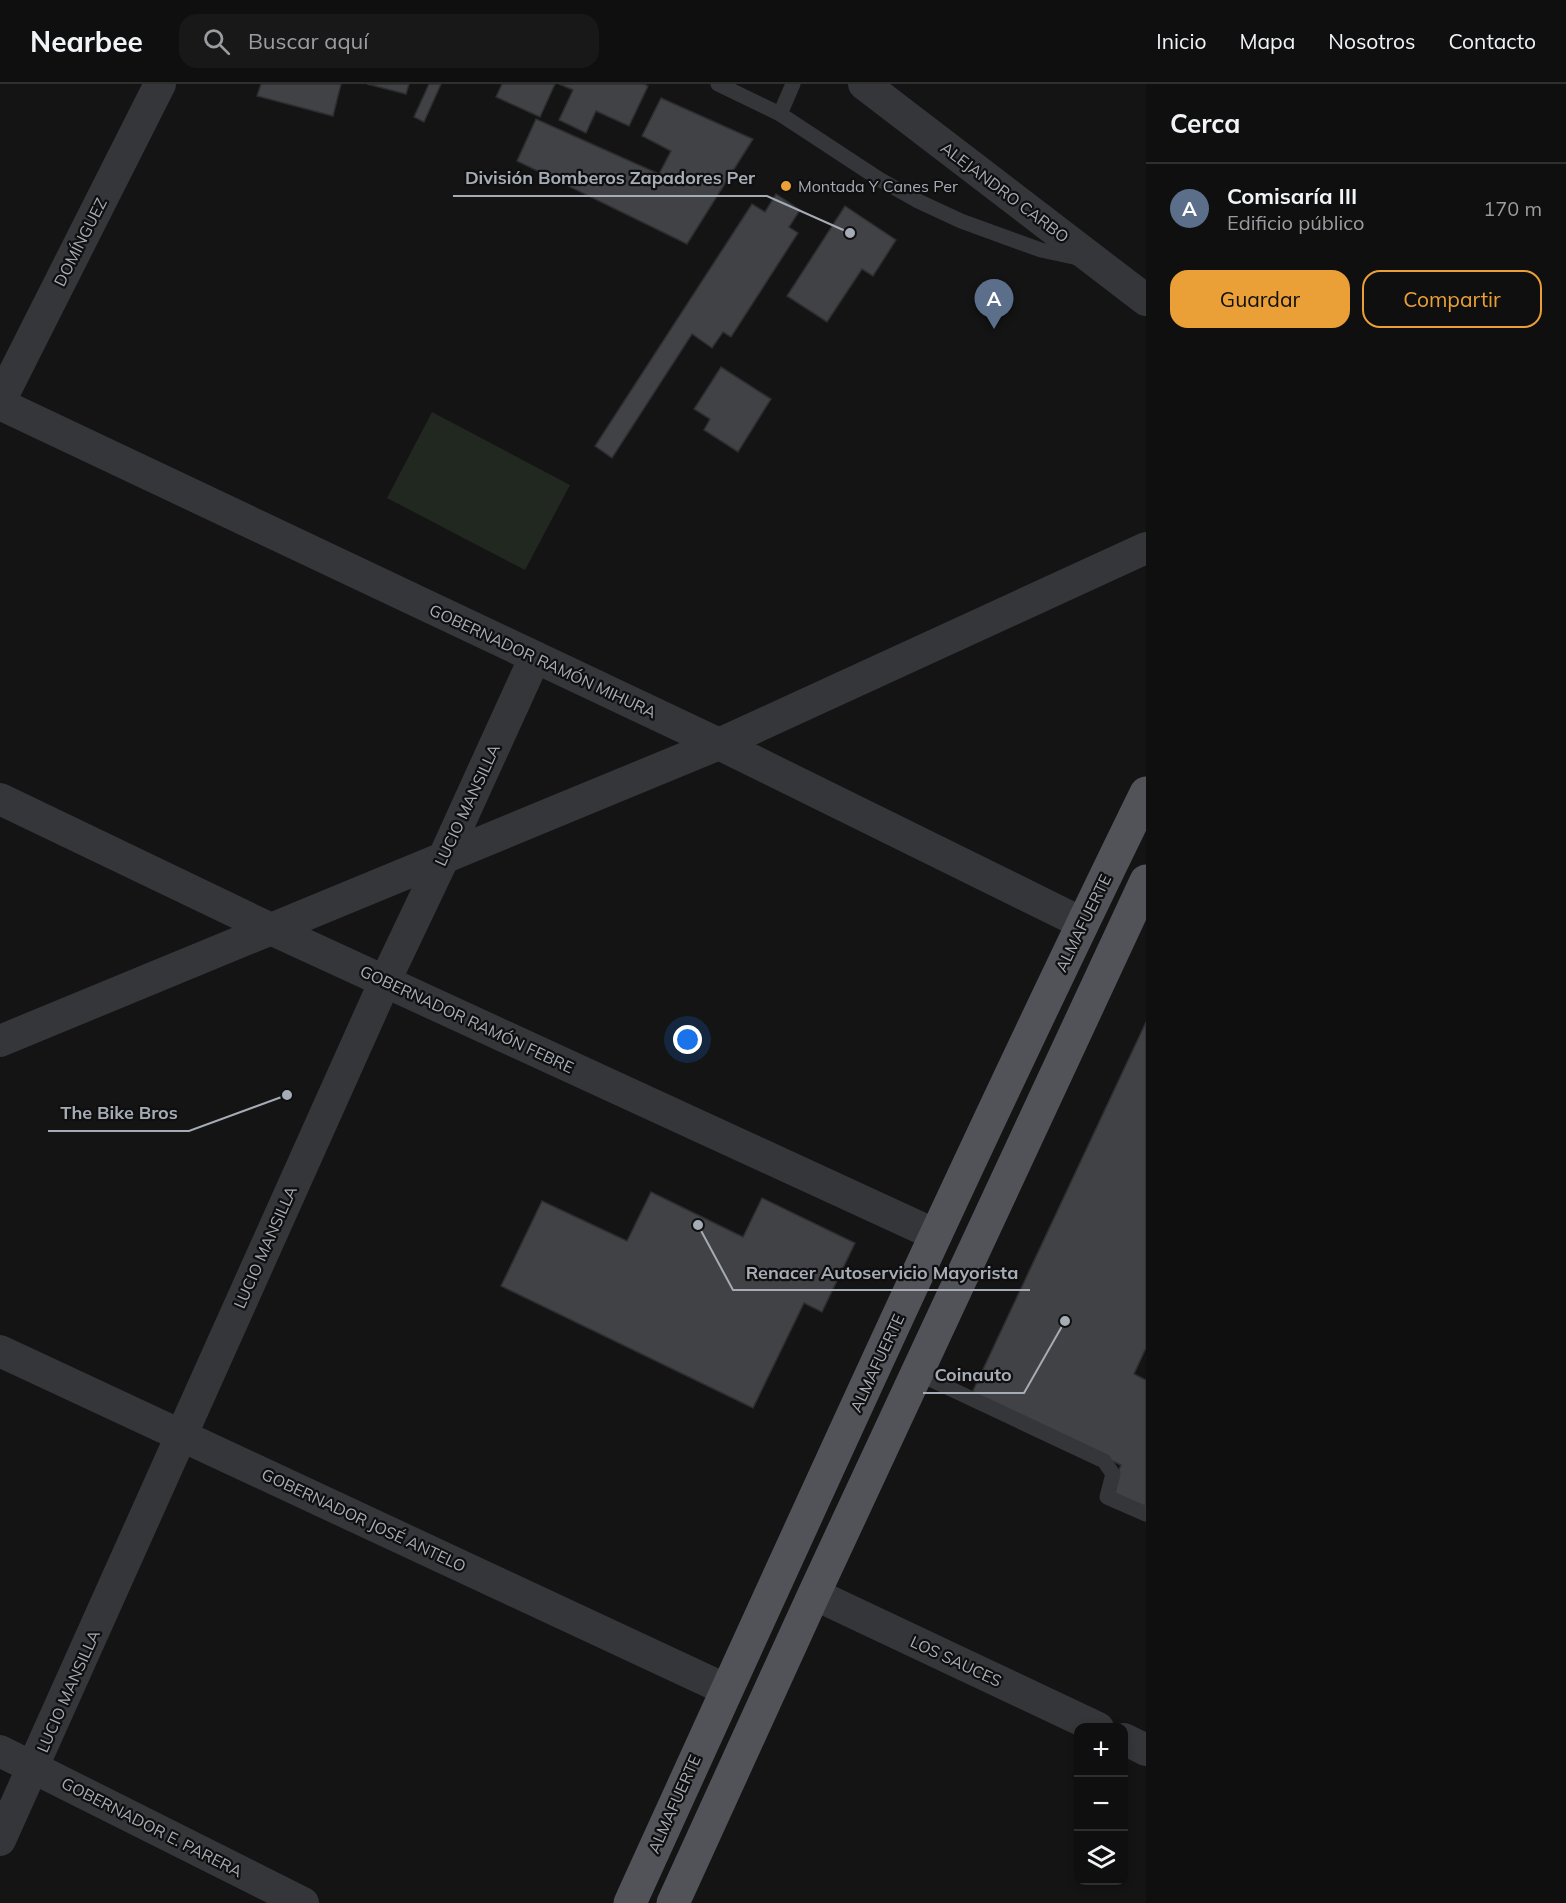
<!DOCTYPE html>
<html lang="es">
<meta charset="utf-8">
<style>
:root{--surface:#0f0f10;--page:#181819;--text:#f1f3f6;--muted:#9b9c9f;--line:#2f2f30;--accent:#ea9f37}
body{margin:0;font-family:Mulish,sans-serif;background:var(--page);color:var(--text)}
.controls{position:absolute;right:18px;bottom:18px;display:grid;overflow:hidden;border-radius:12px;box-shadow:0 3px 9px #0003}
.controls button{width:54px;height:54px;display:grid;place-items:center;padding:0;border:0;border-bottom:2px solid var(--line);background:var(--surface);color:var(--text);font:30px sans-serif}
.you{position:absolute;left:688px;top:956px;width:21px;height:21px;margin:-15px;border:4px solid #fff;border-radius:50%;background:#1a73e8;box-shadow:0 0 0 9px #1a73e833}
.badge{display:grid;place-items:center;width:39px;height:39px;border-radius:50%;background:var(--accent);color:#fff;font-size:20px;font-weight:700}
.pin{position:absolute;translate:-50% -50px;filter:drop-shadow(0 2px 3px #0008)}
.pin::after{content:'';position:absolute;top:32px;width:21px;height:18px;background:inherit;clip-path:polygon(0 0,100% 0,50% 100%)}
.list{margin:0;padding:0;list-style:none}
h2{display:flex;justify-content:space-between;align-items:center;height:78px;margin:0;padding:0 24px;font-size:26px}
h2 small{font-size:20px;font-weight:400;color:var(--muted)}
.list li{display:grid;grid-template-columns:39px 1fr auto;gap:18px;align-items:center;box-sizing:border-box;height:90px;padding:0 24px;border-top:2px solid var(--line)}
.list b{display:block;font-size:22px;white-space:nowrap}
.list p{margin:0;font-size:20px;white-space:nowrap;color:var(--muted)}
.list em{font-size:20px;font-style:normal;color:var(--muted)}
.actions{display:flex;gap:12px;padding:18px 24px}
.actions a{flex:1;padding:14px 0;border:2px solid var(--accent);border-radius:18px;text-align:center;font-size:21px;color:var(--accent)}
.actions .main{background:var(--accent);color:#111}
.icon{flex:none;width:33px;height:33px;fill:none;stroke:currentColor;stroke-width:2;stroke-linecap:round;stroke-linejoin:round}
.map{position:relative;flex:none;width:1146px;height:1819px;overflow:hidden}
header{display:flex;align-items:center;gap:36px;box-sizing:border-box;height:84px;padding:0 30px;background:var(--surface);border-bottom:2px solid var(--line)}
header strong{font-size:28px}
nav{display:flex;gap:33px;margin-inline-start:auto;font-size:21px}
.search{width:420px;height:54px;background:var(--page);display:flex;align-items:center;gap:15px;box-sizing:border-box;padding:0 21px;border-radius:18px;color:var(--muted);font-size:22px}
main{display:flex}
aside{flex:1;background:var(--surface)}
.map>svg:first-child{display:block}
.pitch{fill:#202820}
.building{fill:#404245;stroke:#2e2e31;stroke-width:1.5}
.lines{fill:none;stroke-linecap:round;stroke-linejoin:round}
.service{stroke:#35363a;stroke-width:15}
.minor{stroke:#35363a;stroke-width:32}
.primary{stroke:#515359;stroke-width:33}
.poi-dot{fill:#ea9f37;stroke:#0f0f10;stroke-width:2}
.labels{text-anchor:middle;stroke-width:4.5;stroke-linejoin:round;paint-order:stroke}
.poi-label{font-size:16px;fill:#a6acb5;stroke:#0f0f10;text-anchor:start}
.street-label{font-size:16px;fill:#a6acb5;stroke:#0f0f10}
.leader{fill:none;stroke:#a6acb5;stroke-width:2}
.callout-dot{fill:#a6acb5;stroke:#0f0f10;stroke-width:2}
.callout-label{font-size:18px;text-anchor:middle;font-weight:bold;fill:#a6acb5;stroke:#0f0f10;stroke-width:4.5;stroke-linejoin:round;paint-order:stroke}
</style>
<header>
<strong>Nearbee</strong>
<div class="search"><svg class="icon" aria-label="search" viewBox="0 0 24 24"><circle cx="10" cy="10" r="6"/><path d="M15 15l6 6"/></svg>Buscar aquí</div>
<nav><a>Inicio</a><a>Mapa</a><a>Nosotros</a><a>Contacto</a></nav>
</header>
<main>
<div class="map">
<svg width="1146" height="1819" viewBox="0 0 1146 1819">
<rect width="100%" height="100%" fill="#141415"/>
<path class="pitch" d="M 432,328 L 570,401 L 525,486 L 387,414 Z"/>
<g class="building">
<path d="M 261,0 L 341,0 L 333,32 L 257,12 Z"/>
<path d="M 367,0 L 409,0 L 406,10 Z"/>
<path d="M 429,0 L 441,0 L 424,38 L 414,33 Z"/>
<path d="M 502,0 L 555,0 L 540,33 L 496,13 Z"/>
<path d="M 559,0 L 644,0 L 648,2 L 629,42 L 596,27 L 586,49 L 559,36 L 573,6 Z"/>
<path d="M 661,14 L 753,55 L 687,160 L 517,77 L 536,35 L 659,90 L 671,67 L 642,52 Z"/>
<path d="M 776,110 L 800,126 L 789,143 L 798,149 L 731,253 L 723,248 L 712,264 L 692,250 L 612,374 L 595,362 L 752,120 L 765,128 Z"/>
<path d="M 845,122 L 896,156 L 873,192 L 862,185 L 827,238 L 787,212 Z"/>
<path d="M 721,283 L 771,315 L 738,368 L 704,346 L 710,335 L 694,325 Z"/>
<path d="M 1146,938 L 1146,1264 L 1134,1290 L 1146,1296 L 1146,1425 L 1109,1407 L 1121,1381 L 971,1311 Z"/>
<path d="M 651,1108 L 743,1153 L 762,1114 L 855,1159 L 822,1228 L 804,1219 L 753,1324 L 501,1202 L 542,1117 L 627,1157 Z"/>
</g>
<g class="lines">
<g class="service">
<path d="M 718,0 L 780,30 L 879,95 L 918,117 L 961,137 L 1041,166 L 1078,174"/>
<path d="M 780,30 L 793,0"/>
<path d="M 917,1289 L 1104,1377 L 1113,1390 L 1107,1413 L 1146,1430"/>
</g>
<g class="minor">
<path d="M 864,0 L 1146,216"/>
<path d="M 0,317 L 160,0"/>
<path d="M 0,320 L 719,660 L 1082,839"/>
<path d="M 0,715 L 273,846 L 936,1151"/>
<path d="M 0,957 L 719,660 L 1146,464"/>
<path d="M 0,1267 L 727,1606"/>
<path d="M 814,1510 L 1098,1644"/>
<path d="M 1124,1655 L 1146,1666"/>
<path d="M 0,1667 L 303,1819"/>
<path d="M 0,1756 L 385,897 L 443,775 L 535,573"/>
</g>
<g class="primary">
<path d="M 630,1819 C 799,1448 967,1075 1146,709"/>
<path d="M 673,1819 L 814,1510 L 1146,797"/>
</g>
</g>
<circle class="poi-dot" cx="786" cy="102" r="6"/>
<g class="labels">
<g class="poi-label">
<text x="798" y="108">Montada Y Canes Per</text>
</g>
<g class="street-label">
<text transform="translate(1005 108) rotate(37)" y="6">ALEJANDRO CARBO</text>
<text transform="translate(80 158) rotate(-63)" y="6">DOMÍNGUEZ</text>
<text transform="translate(543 577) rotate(25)" y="6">GOBERNADOR RAMÓN MIHURA</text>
<text transform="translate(467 721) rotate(-65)" y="6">LUCIO MANSILLA</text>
<text transform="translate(1083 839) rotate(-64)" y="6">ALMAFUERTE</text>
<text transform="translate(467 935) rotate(25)" y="6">GOBERNADOR RAMÓN FEBRE</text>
<text transform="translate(265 1163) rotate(-66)" y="6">LUCIO MANSILLA</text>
<text transform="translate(877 1279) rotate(-65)" y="6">ALMAFUERTE</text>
<text transform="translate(364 1436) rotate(25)" y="6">GOBERNADOR JOSÉ ANTELO</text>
<text transform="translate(956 1577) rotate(25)" y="6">LOS SAUCES</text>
<text transform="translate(68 1607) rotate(-66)" y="6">LUCIO MANSILLA</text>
<text transform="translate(674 1720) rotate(-66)" y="6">ALMAFUERTE</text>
<text transform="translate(152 1743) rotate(27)" y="6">GOBERNADOR E. PARERA</text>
</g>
</g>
<path class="leader" d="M850 149L767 112H453M287 1011L189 1047H48M698 1141L733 1206H1030M1065 1237L1024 1309H923"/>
<g class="callout-dot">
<circle cx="850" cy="149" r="6"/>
<circle cx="287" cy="1011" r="6"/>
<circle cx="698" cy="1141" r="6"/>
<circle cx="1065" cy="1237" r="6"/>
</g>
<g class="callout-label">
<text x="610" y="100">División Bomberos Zapadores Per</text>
<text x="119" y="1035">The Bike Bros</text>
<text x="882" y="1195">Renacer Autoservicio Mayorista</text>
<text x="973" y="1297">Coinauto</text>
</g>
</svg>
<div class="controls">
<button>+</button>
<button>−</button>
<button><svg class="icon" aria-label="layers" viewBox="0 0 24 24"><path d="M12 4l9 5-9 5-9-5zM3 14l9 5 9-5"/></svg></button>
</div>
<div class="you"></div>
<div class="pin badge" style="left:994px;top:245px;background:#5c6f8a">A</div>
</div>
<aside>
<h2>Cerca<small></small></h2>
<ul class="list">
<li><span class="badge" style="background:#5c6f8a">A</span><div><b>Comisaría III</b><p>Edificio público</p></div><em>170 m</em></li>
</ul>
<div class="actions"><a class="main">Guardar</a><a>Compartir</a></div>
</aside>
</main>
